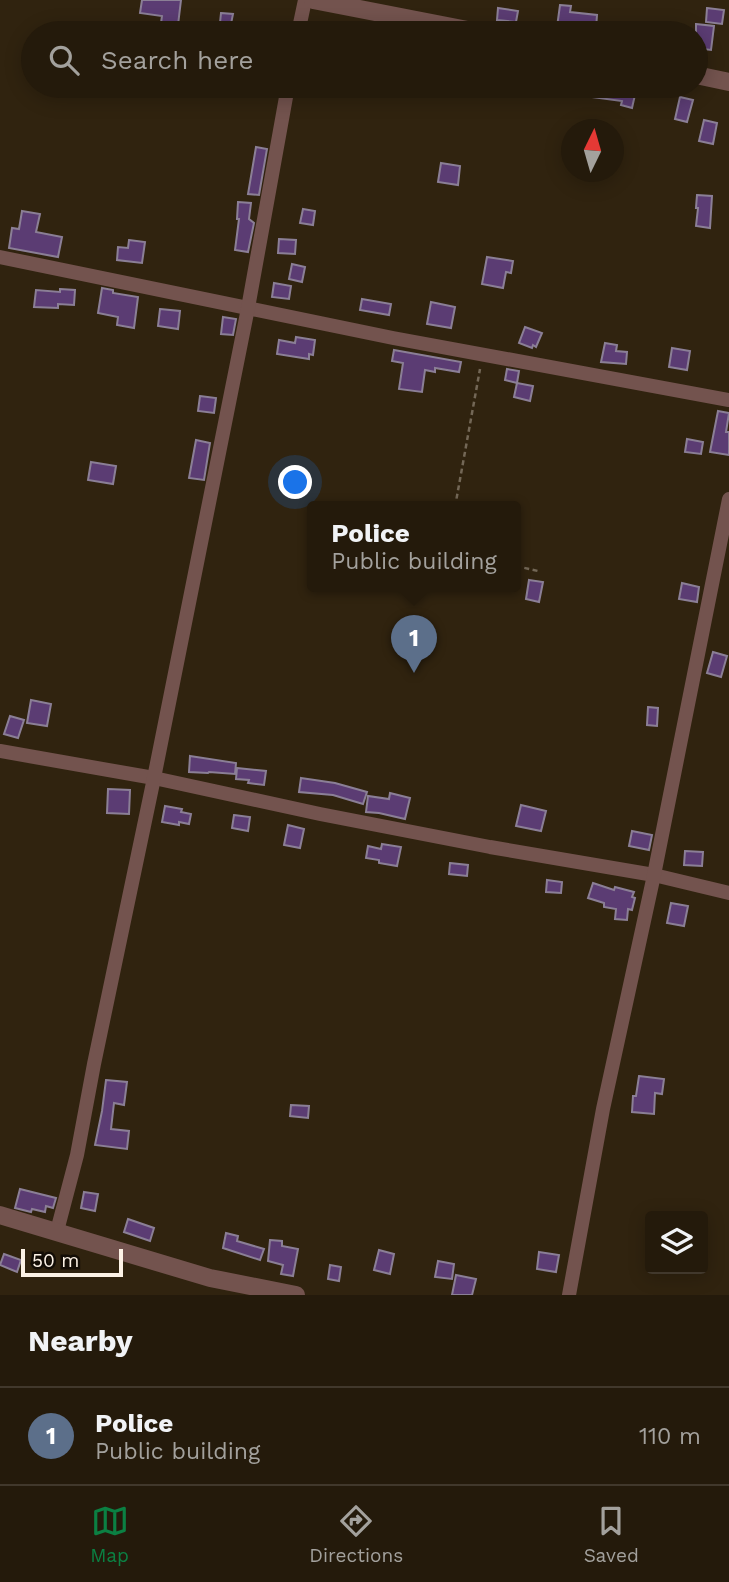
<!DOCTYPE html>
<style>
:root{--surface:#241a0b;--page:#2c2314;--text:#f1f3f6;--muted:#a3a19d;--line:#41382c;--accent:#0b8043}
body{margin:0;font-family:"Work Sans",sans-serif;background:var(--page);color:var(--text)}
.controls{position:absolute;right:21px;bottom:21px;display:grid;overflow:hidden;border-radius:7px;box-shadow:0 4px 18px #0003}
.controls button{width:63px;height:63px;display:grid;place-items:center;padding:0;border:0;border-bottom:2px solid var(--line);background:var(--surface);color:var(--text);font:35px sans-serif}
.compass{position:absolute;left:561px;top:119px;width:63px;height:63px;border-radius:50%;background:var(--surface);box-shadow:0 4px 18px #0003;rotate:5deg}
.scale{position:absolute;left:21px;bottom:18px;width:102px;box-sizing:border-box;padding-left:7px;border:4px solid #fcf2e6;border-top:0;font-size:19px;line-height:24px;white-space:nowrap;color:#fcf2e6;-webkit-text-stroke:5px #130d06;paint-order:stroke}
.you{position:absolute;left:296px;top:483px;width:24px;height:24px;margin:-18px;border:5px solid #fff;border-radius:50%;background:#1a73e8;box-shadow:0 0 0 10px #1a73e833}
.badge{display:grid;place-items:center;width:46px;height:46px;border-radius:50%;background:var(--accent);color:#fff;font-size:23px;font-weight:700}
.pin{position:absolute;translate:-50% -58px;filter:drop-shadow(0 2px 4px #0008)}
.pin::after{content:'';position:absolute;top:37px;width:24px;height:21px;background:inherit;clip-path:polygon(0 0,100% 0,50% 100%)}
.popup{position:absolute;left:307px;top:501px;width:214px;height:91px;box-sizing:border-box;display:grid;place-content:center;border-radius:7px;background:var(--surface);filter:drop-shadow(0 2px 5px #0005);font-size:23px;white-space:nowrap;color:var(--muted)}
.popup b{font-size:26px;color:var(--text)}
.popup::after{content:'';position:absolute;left:50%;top:100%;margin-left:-14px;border:14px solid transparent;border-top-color:var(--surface)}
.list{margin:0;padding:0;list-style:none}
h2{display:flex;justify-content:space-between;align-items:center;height:91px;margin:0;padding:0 28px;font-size:30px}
h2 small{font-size:23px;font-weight:400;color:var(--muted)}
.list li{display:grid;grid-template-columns:46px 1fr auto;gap:21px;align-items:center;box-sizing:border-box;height:98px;padding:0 28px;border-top:2px solid var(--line)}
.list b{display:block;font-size:26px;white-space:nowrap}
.list p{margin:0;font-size:23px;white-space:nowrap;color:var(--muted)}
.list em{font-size:23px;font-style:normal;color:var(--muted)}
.icon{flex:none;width:38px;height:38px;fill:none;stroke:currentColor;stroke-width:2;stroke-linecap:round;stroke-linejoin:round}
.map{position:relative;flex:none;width:729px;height:1295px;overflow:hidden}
.search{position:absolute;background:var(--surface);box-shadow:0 4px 18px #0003;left:21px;right:21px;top:21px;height:77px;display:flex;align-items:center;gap:18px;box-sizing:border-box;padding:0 24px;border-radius:38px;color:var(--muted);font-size:26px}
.sheet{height:189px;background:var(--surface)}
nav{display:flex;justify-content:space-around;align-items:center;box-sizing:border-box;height:98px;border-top:2px solid var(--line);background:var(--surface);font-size:19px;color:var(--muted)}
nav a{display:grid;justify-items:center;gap:4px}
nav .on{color:var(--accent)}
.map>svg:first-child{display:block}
.building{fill:#5b3c73;stroke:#8b7f96;stroke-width:2}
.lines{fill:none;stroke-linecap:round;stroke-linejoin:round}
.path{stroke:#736756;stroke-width:2.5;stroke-dasharray:5 3.5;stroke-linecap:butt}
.minor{stroke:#73534e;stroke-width:14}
.tertiary{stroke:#73534e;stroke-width:18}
</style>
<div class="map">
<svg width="729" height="1295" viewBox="0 0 729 1295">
<rect width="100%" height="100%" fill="#30230f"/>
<g class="building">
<path d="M 142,0 L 181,0 L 178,25 L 161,23 L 162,16 L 140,13 Z"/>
<path d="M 560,5 L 571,6 L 570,12 L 597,15 L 596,29 L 569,26 L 568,28 L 557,27 Z"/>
<path d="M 498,8 L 518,11 L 516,22 L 497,20 Z"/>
<path d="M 707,8 L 724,10 L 722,24 L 706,22 Z"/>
<path d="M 221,13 L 233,14 L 231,24 L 220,23 Z"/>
<path d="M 696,24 L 714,26 L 711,50 L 696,48 Z"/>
<path d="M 592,86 L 637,86 L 632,108 L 621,105 L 622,101 L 591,97 Z"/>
<path d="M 680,97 L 693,100 L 687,122 L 675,119 Z"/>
<path d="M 704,120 L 717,123 L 713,144 L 699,141 Z"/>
<path d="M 256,147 L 267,149 L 259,195 L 248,194 Z"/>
<path d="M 441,163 L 460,166 L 458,185 L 438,182 Z"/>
<path d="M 697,195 L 712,196 L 710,228 L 696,226 L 698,208 L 696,208 Z"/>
<path d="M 238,202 L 251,203 L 249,219 L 254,223 L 248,252 L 235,250 L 239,219 L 237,219 Z"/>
<path d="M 303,209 L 315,211 L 313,225 L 300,223 Z"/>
<path d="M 22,211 L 40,214 L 36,232 L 62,237 L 58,257 L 9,248 L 12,228 L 19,229 Z"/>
<path d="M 279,239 L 296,240 L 295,254 L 278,253 Z"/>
<path d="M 129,240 L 145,242 L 142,263 L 117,260 L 118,247 L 128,248 Z"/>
<path d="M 487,257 L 513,261 L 511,273 L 506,272 L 503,288 L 482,284 Z"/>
<path d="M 292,264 L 305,267 L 302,282 L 289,279 Z"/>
<path d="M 274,283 L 291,286 L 289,299 L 272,297 Z"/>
<path d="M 102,288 L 113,290 L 113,293 L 138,297 L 134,328 L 117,325 L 118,317 L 98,313 Z"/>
<path d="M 60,289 L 75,290 L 74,305 L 58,304 L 58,308 L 34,307 L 36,290 L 60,292 Z"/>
<path d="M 362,299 L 391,304 L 389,315 L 360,310 Z"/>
<path d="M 431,302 L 455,307 L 451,328 L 427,324 Z"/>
<path d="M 160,309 L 180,311 L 178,329 L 158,326 Z"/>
<path d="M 223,317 L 236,319 L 233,335 L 221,334 Z"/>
<path d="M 525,327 L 542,333 L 536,347 L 533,345 L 532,348 L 519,343 Z"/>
<path d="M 296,337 L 315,340 L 313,355 L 309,354 L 309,359 L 277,354 L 279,340 L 295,343 Z"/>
<path d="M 605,343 L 617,345 L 616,351 L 627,352 L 626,364 L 601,362 Z"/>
<path d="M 672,348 L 690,351 L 687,370 L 669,367 Z"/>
<path d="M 394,350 L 461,362 L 459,372 L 435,368 L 435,372 L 425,370 L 422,392 L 399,389 L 403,363 L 392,361 Z"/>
<path d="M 507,369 L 519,371 L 517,383 L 505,380 Z"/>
<path d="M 517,383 L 533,386 L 530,401 L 514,397 Z"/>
<path d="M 200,396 L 216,398 L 214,413 L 198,411 Z"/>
<path d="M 718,411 L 729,413 L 726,432 L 729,432 L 729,455 L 710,452 Z"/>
<path d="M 687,439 L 703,442 L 701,454 L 685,452 Z"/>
<path d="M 196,440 L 210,443 L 204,480 L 189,478 Z"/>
<path d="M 91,462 L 116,466 L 113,484 L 88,480 Z"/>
<path d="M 529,580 L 543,582 L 539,602 L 526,599 Z"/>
<path d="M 682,583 L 699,587 L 697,602 L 679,599 Z"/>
<path d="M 713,652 L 727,656 L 721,677 L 707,673 Z"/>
<path d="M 31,700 L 51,704 L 47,726 L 27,723 Z"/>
<path d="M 648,707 L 658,708 L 657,726 L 647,725 Z"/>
<path d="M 10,716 L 24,720 L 18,738 L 4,734 Z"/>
<path d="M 190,756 L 236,763 L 235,774 L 209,772 L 208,773 L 189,772 Z"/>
<path d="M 237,768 L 266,771 L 264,785 L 248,783 L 249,780 L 236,779 Z"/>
<path d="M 301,778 L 335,783 L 367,792 L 363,804 L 333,795 L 299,792 Z"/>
<path d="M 108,789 L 130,790 L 129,814 L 107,813 Z"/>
<path d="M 390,793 L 410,798 L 405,819 L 379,813 L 366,812 L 368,796 L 389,799 Z"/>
<path d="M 521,805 L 546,811 L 541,831 L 516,826 Z"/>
<path d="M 165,806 L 182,809 L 181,812 L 191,814 L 189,824 L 179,822 L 179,825 L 162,822 Z"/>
<path d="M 234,815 L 250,817 L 248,831 L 232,828 Z"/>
<path d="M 288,825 L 304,829 L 300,848 L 284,845 Z"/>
<path d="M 632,831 L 652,835 L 649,850 L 629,846 Z"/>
<path d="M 382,844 L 401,847 L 397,866 L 379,863 L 379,860 L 366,858 L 368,846 L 381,849 Z"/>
<path d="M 685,851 L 703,852 L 702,866 L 684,865 Z"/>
<path d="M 450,863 L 468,865 L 467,876 L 449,874 Z"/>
<path d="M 547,880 L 562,882 L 561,893 L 546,892 Z"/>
<path d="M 593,883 L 614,890 L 615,887 L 634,892 L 632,897 L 635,898 L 632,910 L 628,909 L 627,920 L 615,919 L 616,909 L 604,907 L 604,903 L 588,898 Z"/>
<path d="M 671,903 L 688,906 L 684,926 L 667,923 Z"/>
<path d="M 639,1076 L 664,1079 L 662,1094 L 655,1093 L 654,1114 L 632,1112 L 633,1096 L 636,1096 Z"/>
<path d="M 106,1080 L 127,1082 L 124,1105 L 114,1103 L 111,1129 L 129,1131 L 127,1149 L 95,1145 L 102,1111 Z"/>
<path d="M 291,1105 L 309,1106 L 308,1118 L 290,1116 Z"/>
<path d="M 20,1189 L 56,1198 L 53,1208 L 46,1206 L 45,1212 L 32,1209 L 31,1212 L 15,1208 Z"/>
<path d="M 84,1192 L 98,1194 L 95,1211 L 81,1208 Z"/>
<path d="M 128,1219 L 154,1228 L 150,1241 L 124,1232 Z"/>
<path d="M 226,1233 L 238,1236 L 237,1241 L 264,1249 L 260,1260 L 223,1248 Z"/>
<path d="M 270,1240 L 282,1241 L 282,1246 L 298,1249 L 293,1276 L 281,1274 L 283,1265 L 268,1261 Z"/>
<path d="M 379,1250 L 394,1254 L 390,1274 L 374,1270 Z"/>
<path d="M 539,1252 L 559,1255 L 556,1272 L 537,1269 Z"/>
<path d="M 4,1254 L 21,1260 L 17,1272 L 0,1265 Z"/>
<path d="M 438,1261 L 454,1264 L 452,1279 L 435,1277 Z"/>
<path d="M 330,1265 L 341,1267 L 339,1281 L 328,1279 Z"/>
<path d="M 456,1275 L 476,1279 L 472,1295 L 452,1295 Z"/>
</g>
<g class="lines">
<g class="path">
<path d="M 455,507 L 480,369"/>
<path d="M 516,566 L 538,571"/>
</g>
<g class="minor">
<path d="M 298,33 L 305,0"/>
<path d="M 0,257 L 393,338 L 729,400"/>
<path d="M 0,751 L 154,778 L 320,814 L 490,847 L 654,875 L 729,893"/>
<path d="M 57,1231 L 77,1155 L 94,1064 L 154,778 L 248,308 L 288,86"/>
<path d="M 569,1295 L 603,1109 L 654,875 L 729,499"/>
</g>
<g class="tertiary">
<path d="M 313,0 L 483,33"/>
<path d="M 696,75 L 729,82"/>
<path d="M 0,1215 L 210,1278 L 296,1295"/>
</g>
</g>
</svg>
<div class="controls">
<button><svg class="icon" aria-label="layers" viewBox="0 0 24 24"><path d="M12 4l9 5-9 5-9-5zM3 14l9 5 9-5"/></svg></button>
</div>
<svg class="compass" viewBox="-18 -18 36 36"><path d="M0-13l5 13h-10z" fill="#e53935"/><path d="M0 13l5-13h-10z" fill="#a3a19d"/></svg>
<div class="scale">50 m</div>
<div class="you"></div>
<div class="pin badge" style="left:414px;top:673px;background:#5c6f8a">1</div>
<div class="popup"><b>Police</b>Public building</div>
<div class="search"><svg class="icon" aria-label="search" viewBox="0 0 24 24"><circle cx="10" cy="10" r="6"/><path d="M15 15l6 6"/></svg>Search here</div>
</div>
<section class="sheet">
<h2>Nearby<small></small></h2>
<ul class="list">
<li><span class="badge" style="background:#5c6f8a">1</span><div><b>Police</b><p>Public building</p></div><em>110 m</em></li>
</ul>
</section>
<nav>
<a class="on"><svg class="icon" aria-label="map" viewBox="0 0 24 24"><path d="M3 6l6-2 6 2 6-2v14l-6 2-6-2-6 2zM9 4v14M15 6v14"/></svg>Map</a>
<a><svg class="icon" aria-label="directions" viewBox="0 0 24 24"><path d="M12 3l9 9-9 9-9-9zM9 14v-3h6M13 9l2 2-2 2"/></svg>Directions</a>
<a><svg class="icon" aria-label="saved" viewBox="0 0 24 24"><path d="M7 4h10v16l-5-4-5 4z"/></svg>Saved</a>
</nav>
